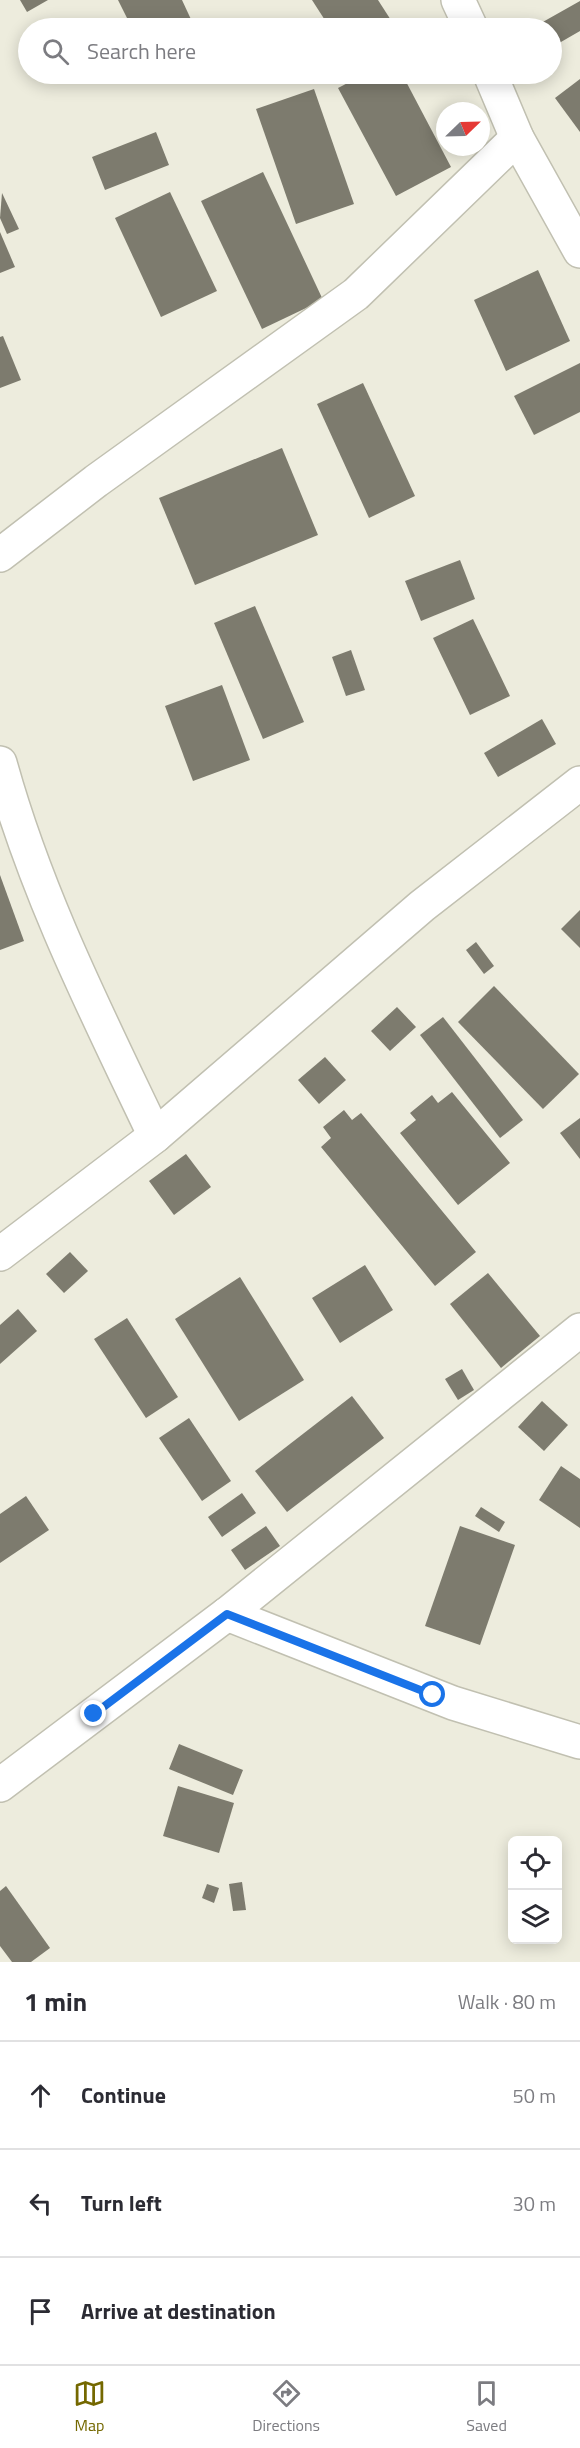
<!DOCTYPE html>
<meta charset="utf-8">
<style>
:root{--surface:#fff;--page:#f2f2f3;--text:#2b2b33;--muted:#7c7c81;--line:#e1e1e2;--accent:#746800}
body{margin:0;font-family:"Titillium Web",sans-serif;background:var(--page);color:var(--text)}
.controls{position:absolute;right:18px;bottom:18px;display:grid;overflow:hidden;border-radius:9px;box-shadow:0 3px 15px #0003}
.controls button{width:54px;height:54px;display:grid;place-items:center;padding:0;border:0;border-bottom:2px solid var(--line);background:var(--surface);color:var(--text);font:30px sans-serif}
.compass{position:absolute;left:436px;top:102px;width:54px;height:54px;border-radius:50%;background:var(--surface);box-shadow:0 3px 15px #0003;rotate:67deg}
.stop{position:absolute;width:18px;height:18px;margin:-14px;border:4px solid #1a73e8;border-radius:50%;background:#fff}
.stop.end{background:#1a73e8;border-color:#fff;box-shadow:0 2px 6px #0008}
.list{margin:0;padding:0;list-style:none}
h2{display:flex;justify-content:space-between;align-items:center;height:78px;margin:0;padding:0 24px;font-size:26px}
h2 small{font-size:20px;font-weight:400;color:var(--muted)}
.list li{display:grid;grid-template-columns:39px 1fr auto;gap:18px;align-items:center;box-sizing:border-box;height:108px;padding:0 24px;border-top:2px solid var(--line)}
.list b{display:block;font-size:22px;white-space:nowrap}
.list em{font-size:20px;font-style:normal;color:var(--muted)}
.icon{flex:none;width:33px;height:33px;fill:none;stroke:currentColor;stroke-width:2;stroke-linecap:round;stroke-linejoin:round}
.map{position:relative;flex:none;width:580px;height:1962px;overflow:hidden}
.search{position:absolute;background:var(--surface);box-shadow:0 3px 15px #0003;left:18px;right:18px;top:18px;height:66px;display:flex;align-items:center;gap:15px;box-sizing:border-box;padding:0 21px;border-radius:33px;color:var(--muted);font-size:22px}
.sheet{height:402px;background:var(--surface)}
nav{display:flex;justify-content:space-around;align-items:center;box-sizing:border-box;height:84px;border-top:2px solid var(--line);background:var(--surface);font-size:16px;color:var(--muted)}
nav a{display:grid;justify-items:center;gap:3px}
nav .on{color:var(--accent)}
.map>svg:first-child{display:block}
.building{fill:#7d7b6e}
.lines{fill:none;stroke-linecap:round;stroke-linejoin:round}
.minor-casing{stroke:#c1c0b1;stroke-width:36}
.minor{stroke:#fff;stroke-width:33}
.route{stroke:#1a73e8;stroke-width:8}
</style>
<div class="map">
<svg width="580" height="1962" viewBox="0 0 580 1962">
<rect width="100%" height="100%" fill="#edecdd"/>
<g class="building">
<path d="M 20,0 L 48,0 L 27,12 Z"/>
<path d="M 118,0 L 182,0 L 195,28 L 132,28 Z"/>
<path d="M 312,0 L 378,0 L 396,28 L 330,28 Z"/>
<path d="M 580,1 L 580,31 L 554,46 L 552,28 L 544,28 L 541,23 Z"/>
<path d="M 365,74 L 402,74 L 451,167 L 396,196 L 338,88 Z"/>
<path d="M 580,79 L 580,132 L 555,98 Z"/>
<path d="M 314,89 L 354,204 L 296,224 L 256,109 Z"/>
<path d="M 156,132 L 169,165 L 105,190 L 92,157 Z"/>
<path d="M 263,172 L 323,300 L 262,329 L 201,201 Z"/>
<path d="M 170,192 L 217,291 L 161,317 L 115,218 Z"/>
<path d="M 2,193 L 19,229 L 7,234 L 0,218 Z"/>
<path d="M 0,232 L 15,267 L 0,273 Z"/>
<path d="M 538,270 L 570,341 L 506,371 L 474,300 Z"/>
<path d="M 3,336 L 21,380 L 0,388 L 0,337 Z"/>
<path d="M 580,363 L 580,412 L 534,435 L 514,396 Z"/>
<path d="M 363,383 L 415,496 L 369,518 L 317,404 Z"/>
<path d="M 282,448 L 318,535 L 195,585 L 159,498 Z"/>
<path d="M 460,560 L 475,599 L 421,621 L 405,581 Z"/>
<path d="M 255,606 L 304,722 L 263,739 L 214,623 Z"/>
<path d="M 473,619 L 510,696 L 470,715 L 433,638 Z"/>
<path d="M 351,650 L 365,690 L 346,696 L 332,657 Z"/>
<path d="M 222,685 L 250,760 L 193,781 L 165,706 Z"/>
<path d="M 542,719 L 556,744 L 498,777 L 484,753 Z"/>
<path d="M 0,875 L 24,941 L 0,950 Z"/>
<path d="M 580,910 L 580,948 L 561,929 Z"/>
<path d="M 476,942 L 494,966 L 484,974 L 466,950 Z"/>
<path d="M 494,986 L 579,1074 L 543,1109 L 458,1022 Z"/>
<path d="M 397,1007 L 416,1027 L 390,1051 L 371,1031 Z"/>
<path d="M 443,1017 L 523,1120 L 500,1138 L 420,1035 Z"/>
<path d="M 325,1057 L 346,1080 L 319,1104 L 298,1080 Z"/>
<path d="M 452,1092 L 510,1163 L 458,1205 L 400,1133 L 416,1120 L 410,1113 L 432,1095 L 438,1103 Z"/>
<path d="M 344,1110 L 352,1120 L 361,1113 L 476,1252 L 435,1286 L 321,1147 L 331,1138 L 323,1127 Z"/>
<path d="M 580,1118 L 580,1159 L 560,1133 Z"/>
<path d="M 186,1154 L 211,1187 L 174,1215 L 149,1181 Z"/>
<path d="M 70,1252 L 88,1271 L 64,1293 L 46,1274 Z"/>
<path d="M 365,1265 L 393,1310 L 340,1343 L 312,1298 Z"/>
<path d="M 488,1273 L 540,1336 L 501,1368 L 450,1304 Z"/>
<path d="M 240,1277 L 304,1380 L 239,1421 L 175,1319 Z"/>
<path d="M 18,1309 L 37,1331 L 0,1364 L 0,1325 Z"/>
<path d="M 127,1318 L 178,1397 L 146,1418 L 94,1339 Z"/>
<path d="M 462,1369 L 474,1390 L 458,1400 L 445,1379 Z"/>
<path d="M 352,1396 L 384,1438 L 287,1512 L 255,1471 Z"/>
<path d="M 542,1401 L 568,1425 L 544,1451 L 518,1427 Z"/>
<path d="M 189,1418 L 231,1481 L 202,1501 L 159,1438 Z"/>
<path d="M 561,1466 L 580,1479 L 580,1528 L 539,1500 Z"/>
<path d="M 242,1493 L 256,1513 L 222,1537 L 208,1517 Z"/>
<path d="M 26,1496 L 49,1530 L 0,1563 L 0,1514 Z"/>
<path d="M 481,1507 L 505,1522 L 499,1532 L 475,1516 Z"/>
<path d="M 266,1526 L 280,1546 L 245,1570 L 231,1550 Z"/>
<path d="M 460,1526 L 515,1545 L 480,1645 L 425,1626 Z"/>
<path d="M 179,1744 L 243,1770 L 233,1795 L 169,1769 Z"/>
<path d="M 178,1786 L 234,1803 L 219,1853 L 163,1836 Z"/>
<path d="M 242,1882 L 246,1910 L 233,1911 L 229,1884 Z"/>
<path d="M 207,1884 L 219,1888 L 214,1903 L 202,1898 Z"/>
<path d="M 6,1886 L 50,1948 L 31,1962 L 12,1962 L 0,1946 L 0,1891 Z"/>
</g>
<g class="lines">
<g class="minor-casing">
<g id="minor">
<path d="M 458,0 L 471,28"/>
<path d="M 490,74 L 517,138 L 580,251"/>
<path d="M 0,555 L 96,481 L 356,294 L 517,138"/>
<path d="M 0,763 C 36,894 97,1014 155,1136"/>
<path d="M 0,1254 L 155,1136 L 422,906 L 580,783"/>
<path d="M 227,1614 L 453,1703 L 580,1742"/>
<path d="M 0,1785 L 227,1614 L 580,1330"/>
</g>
</g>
<use href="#minor" class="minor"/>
</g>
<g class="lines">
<path class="route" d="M 94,1714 L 227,1614 L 433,1695"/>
</g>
</svg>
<div class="controls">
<button><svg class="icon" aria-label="locate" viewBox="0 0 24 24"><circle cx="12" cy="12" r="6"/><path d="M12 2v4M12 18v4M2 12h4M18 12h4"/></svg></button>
<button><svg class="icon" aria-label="layers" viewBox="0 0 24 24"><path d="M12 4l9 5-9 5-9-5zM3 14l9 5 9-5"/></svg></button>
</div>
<svg class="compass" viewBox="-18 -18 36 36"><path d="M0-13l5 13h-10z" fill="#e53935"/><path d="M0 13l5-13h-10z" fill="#7c7c81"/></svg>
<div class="stop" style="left:433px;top:1695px"></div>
<div class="stop end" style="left:94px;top:1714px"></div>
<div class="search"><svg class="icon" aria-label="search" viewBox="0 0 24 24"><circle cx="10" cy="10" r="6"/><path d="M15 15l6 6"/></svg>Search here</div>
</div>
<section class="sheet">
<h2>1 min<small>Walk · 80 m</small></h2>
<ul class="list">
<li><svg class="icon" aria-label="ahead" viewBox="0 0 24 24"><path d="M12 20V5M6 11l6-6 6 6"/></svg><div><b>Continue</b></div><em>50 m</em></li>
<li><svg class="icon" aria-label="left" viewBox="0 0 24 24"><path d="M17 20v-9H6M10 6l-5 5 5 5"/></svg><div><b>Turn left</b></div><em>30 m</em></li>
<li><svg class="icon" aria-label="arrive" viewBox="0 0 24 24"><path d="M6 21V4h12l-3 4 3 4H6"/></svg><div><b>Arrive at destination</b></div></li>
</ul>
</section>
<nav>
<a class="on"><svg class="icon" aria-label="map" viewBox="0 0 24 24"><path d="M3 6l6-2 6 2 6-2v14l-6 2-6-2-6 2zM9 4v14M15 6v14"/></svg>Map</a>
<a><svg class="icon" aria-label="directions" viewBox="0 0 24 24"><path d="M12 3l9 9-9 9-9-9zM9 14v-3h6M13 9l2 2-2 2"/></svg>Directions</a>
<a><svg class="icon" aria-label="saved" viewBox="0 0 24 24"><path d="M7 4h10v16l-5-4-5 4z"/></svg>Saved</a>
</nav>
